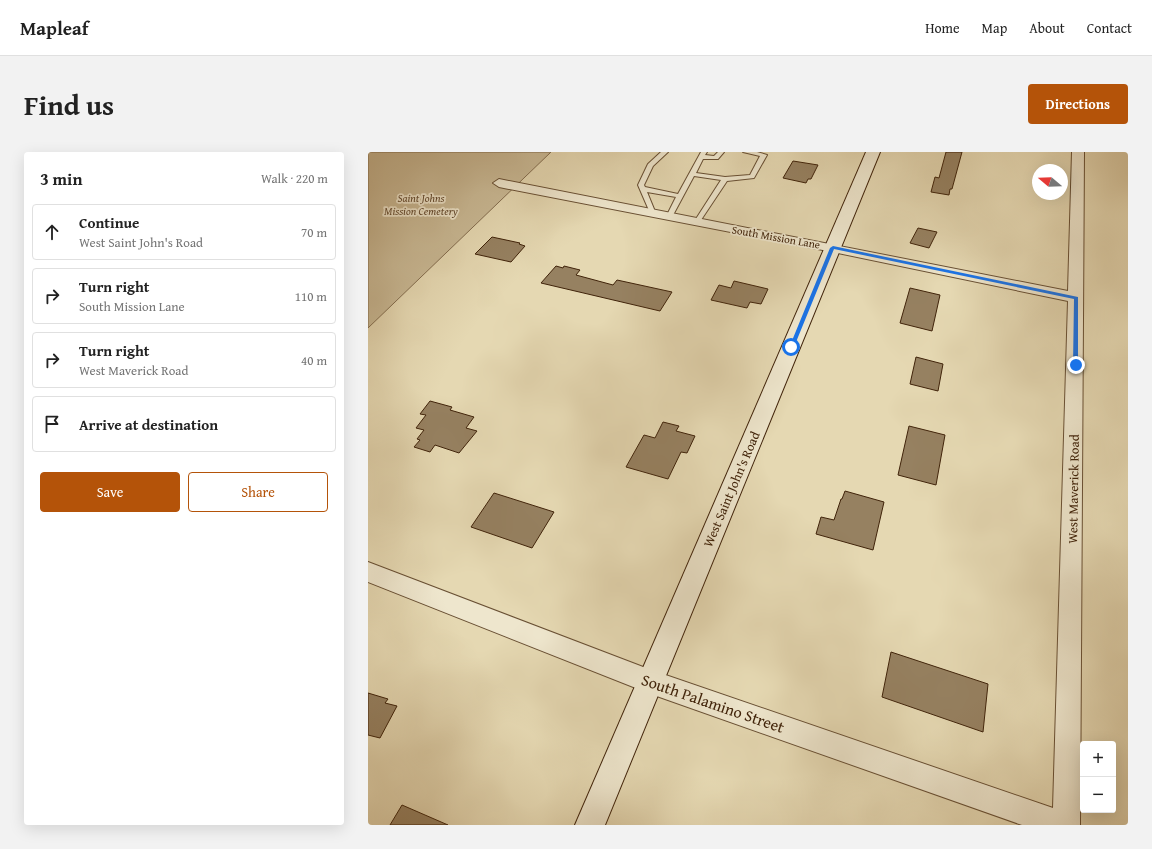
<!DOCTYPE html>
<meta charset="utf-8">
<style>
:root{--surface:#fff;--page:#f2f2f2;--text:#222;--muted:#767676;--line:#e0e0e0;--accent:#b45309}
body{margin:0;font-family:"Gentium Book Plus",serif;background:var(--page);color:var(--text)}
.controls{position:absolute;right:12px;bottom:12px;display:grid;overflow:hidden;border-radius:4px;box-shadow:0 4px 16px #0002}
.controls button{width:36px;height:36px;display:grid;place-items:center;padding:0;border:0;border-bottom:1px solid var(--line);background:var(--surface);color:var(--text);font:20px sans-serif}
.compass{position:absolute;left:664px;top:12px;width:36px;height:36px;border-radius:50%;background:var(--surface);box-shadow:0 4px 16px #0002;rotate:289deg}
.stop{position:absolute;width:12px;height:12px;margin:-9px;border:3px solid #1a73e8;border-radius:50%;background:#fff}
.stop.end{background:#1a73e8;border-color:#fff;box-shadow:0 1px 4px #0008}
.list{margin:0;padding:0;list-style:none}
h2{display:flex;justify-content:space-between;align-items:center;height:52px;margin:0;padding:0 16px;font-size:17px}
h2 small{font-size:13px;font-weight:400;color:var(--muted)}
.list li{display:grid;grid-template-columns:26px 1fr auto;gap:12px;align-items:center;box-sizing:border-box;height:56px;margin:0 8px 8px;padding:0 8px;border:1px solid var(--line);border-radius:4px}
.list b{display:block;font-size:15px;white-space:nowrap}
.list p{margin:0;font-size:13px;white-space:nowrap;color:var(--muted)}
.list em{font-size:13px;font-style:normal;color:var(--muted)}
.actions{display:flex;gap:8px;padding:12px 16px}
.actions a{flex:1;padding:9px 0;border:1px solid var(--accent);border-radius:4px;text-align:center;font-size:14px;color:var(--accent)}
.actions .main{background:var(--accent);color:#fff}
.icon{flex:none;width:22px;height:22px;fill:none;stroke:currentColor;stroke-width:2;stroke-linecap:round;stroke-linejoin:round}
.map{position:relative;flex:none;width:760px;height:673px;overflow:hidden;border-radius:4px}
header{display:flex;align-items:center;gap:24px;box-sizing:border-box;height:56px;padding:0 20px;background:var(--surface);border-bottom:1px solid var(--line)}
header strong{font-size:19px}
nav{display:flex;gap:22px;margin-inline-start:auto;font-size:14px}
.intro{display:flex;align-items:center;justify-content:space-between;box-sizing:border-box;height:96px;padding:0 24px}
h1{margin:0;font-size:28px}
.button{padding:10px 18px;border-radius:4px;background:var(--accent);color:#fff;font-size:14px;font-weight:700}
main{display:flex;gap:24px;padding:0 24px}
aside{flex:1;background:var(--surface);border-radius:4px;box-shadow:0 4px 16px #0002}
.map>svg:first-child{display:block}
.green{fill:#c9b995;stroke:#846e50}
.building{fill:#968161;stroke:#40230a}
.lines{fill:none;stroke-linecap:round;stroke-linejoin:round}
.lane-casing{stroke:#695034;stroke-width:2}
.street-casing{stroke:#695034;stroke-width:2}
.secondary-casing{stroke:#40230a;stroke-width:2}
.lane{fill:#eee6cd;fill-rule:evenodd}
.street{fill:#eee6cd;fill-rule:evenodd}
.secondary{fill:#eee6cd;fill-rule:evenodd}
.route{fill:#1a73e8}
.labels{text-anchor:middle;stroke-width:3.5;stroke-linejoin:round;paint-order:stroke}
.far-park-label{font-size:11px;font-style:italic;fill:#62482d;stroke:#eee6cd}
.far-street-label{font-size:11px;fill:#40230a;stroke:#eee6cd}
.street-label{font-size:13px;fill:#40230a;stroke:#eee6cd}
.near-street-label{font-size:16px;fill:#40230a;stroke:#eee6cd}
</style>
<header>
<strong>Mapleaf</strong>
<nav><a>Home</a><a>Map</a><a>About</a><a>Contact</a></nav>
</header>
<div class="intro"><h1>Find us</h1><a class="button">Directions</a></div>
<main>
<aside>
<h2>3 min<small>Walk · 220 m</small></h2>
<ul class="list">
<li><svg class="icon" aria-label="ahead" viewBox="0 0 24 24"><path d="M12 20V5M6 11l6-6 6 6"/></svg><div><b>Continue</b><p>West Saint John's Road</p></div><em>70 m</em></li>
<li><svg class="icon" aria-label="right" viewBox="0 0 24 24"><path d="M7 20v-9h11M14 6l5 5-5 5"/></svg><div><b>Turn right</b><p>South Mission Lane</p></div><em>110 m</em></li>
<li><svg class="icon" aria-label="right" viewBox="0 0 24 24"><path d="M7 20v-9h11M14 6l5 5-5 5"/></svg><div><b>Turn right</b><p>West Maverick Road</p></div><em>40 m</em></li>
<li><svg class="icon" aria-label="arrive" viewBox="0 0 24 24"><path d="M6 21V4h12l-3 4 3 4H6"/></svg><div><b>Arrive at destination</b></div></li>
</ul>
<div class="actions"><a class="main">Save</a><a>Share</a></div>
</aside>
<div class="map">
<svg width="760" height="673" viewBox="0 0 760 673">
<rect width="100%" height="100%" fill="#e5d8b2"/>
<filter id="stains"><feTurbulence type="fractalNoise" baseFrequency=".005" numOctaves="4"/><feColorMatrix values="0 0 0 0 .2 0 0 0 0 .09 0 0 0 0 .02 0 0 0 .5 -.17"/></filter>
<radialGradient id="worn" r=".72"><stop offset=".6" stop-color="#630" stop-opacity="0"/><stop offset="1" stop-color="#630" stop-opacity=".3"/></radialGradient>
<path class="green" d="M 0,0 L 183,0 L 0,176 Z"/>
<g class="building">
<path d="M 578,0 L 594,0 L 584,37 L 582,37 L 581,43 L 563,40 L 567,25 L 571,26 Z"/>
<path d="M 425,9 L 450,13 L 443,27 L 440,27 L 438,31 L 415,26 Z"/>
<path d="M 550,76 L 569,80 L 561,96 L 542,91 Z"/>
<path d="M 124,85 L 152,91 L 151,92 L 157,94 L 143,110 L 107,102 Z"/>
<path d="M 188,114 L 195,116 L 196,114 L 212,118 L 208,123 L 245,133 L 249,128 L 304,140 L 292,159 L 173,131 Z"/>
<path d="M 366,129 L 400,137 L 393,152 L 382,150 L 379,156 L 343,148 L 351,133 L 363,136 Z"/>
<path d="M 542,136 L 572,143 L 564,179 L 532,171 Z"/>
<path d="M 548,205 L 575,212 L 570,239 L 542,232 Z"/>
<path d="M 62,249 L 84,255 L 82,258 L 106,265 L 98,276 L 109,279 L 91,301 L 67,293 L 62,300 L 46,295 L 52,288 L 49,287 L 56,278 L 48,276 L 58,263 L 52,262 Z"/>
<path d="M 295,270 L 311,274 L 308,279 L 327,284 L 319,301 L 313,300 L 300,327 L 258,315 L 276,283 L 287,286 Z"/>
<path d="M 541,274 L 577,283 L 568,333 L 530,323 Z"/>
<path d="M 477,339 L 516,350 L 505,398 L 448,382 L 453,365 L 466,368 L 473,347 L 474,347 Z"/>
<path d="M 126,341 L 186,360 L 164,396 L 103,375 Z"/>
<path d="M 523,500 L 620,532 L 615,580 L 514,545 Z"/>
<path d="M 0,541 L 20,547 L 17,551 L 29,554 L 12,586 L 0,583 Z"/>
<path d="M 34,653 L 80,673 L 22,673 Z"/>
</g>
<g class="lines">
<g class="lane-casing">
<path id="lane" d="M 293,0 L 300,0 L 285,14 L 276,33 L 277,35 L 310,42 L 333,0 L 339,0 L 337,3 L 346,4 L 350,0 L 356,0 L 350,7 L 335,7 L 328,21 L 357,25 L 382,23 L 392,4 L 375,0 L 389,0 L 399,3 L 386,26 L 359,29 L 331,71 L 329,72 L 326,70 L 353,28 L 326,24 L 304,65 L 301,67 L 298,65 L 308,45 L 279,40 L 288,62 L 283,63 L 270,33 L 280,12 Z"/>
</g>
<g class="street-casing">
<path id="street" d="M 704,0 L 716,0 L 712,673 L 654,673 L 283,542 L 0,430 L 0,410 L 283,518 L 685,656 L 700,149 L 465,100 L 131,35 L 125,31 L 131,27 L 700,139 Z"/>
</g>
<g class="secondary-casing">
<path id="secondary" d="M 498,0 L 512,0 L 237,673 L 207,673 Z"/>
</g>
<use href="#lane" class="lane"/>
<use href="#street" class="street"/>
<use href="#secondary" class="secondary"/>
</g>
<path class="route" d="M 465,94 L 710,145 L 710,213 L 708,215 L 705,213 L 706,147 L 466,97 L 426,195 L 421,196 L 462,96 Z"/>
<g class="labels">
<g class="far-park-label">
<text x="53" y="50">Saint Johns<tspan x="53" dy="13">Mission Cemetery</tspan></text>
</g>
<g class="far-street-label">
<text transform="translate(408 85) rotate(10)" y="4">South Mission Lane</text>
</g>
<g class="street-label">
<text transform="translate(363 337) rotate(-67)" y="5">West Saint John's Road</text>
<text transform="translate(705 337) rotate(-89)" y="5">West Maverick Road</text>
</g>
<g class="near-street-label">
<text transform="translate(345 551) rotate(19)" y="6">South Palamino Street</text>
</g>
</g>
<rect width="100%" height="100%" filter="url(#stains)"/>
<rect width="100%" height="100%" fill="url(#worn)"/>
</svg>
<div class="controls">
<button>+</button>
<button>−</button>
</div>
<svg class="compass" viewBox="-18 -18 36 36"><path d="M0-13l5 13h-10z" fill="#e53935"/><path d="M0 13l5-13h-10z" fill="#767676"/></svg>
<div class="stop" style="left:423px;top:195px"></div>
<div class="stop end" style="left:708px;top:213px"></div>
</div>
</main>
